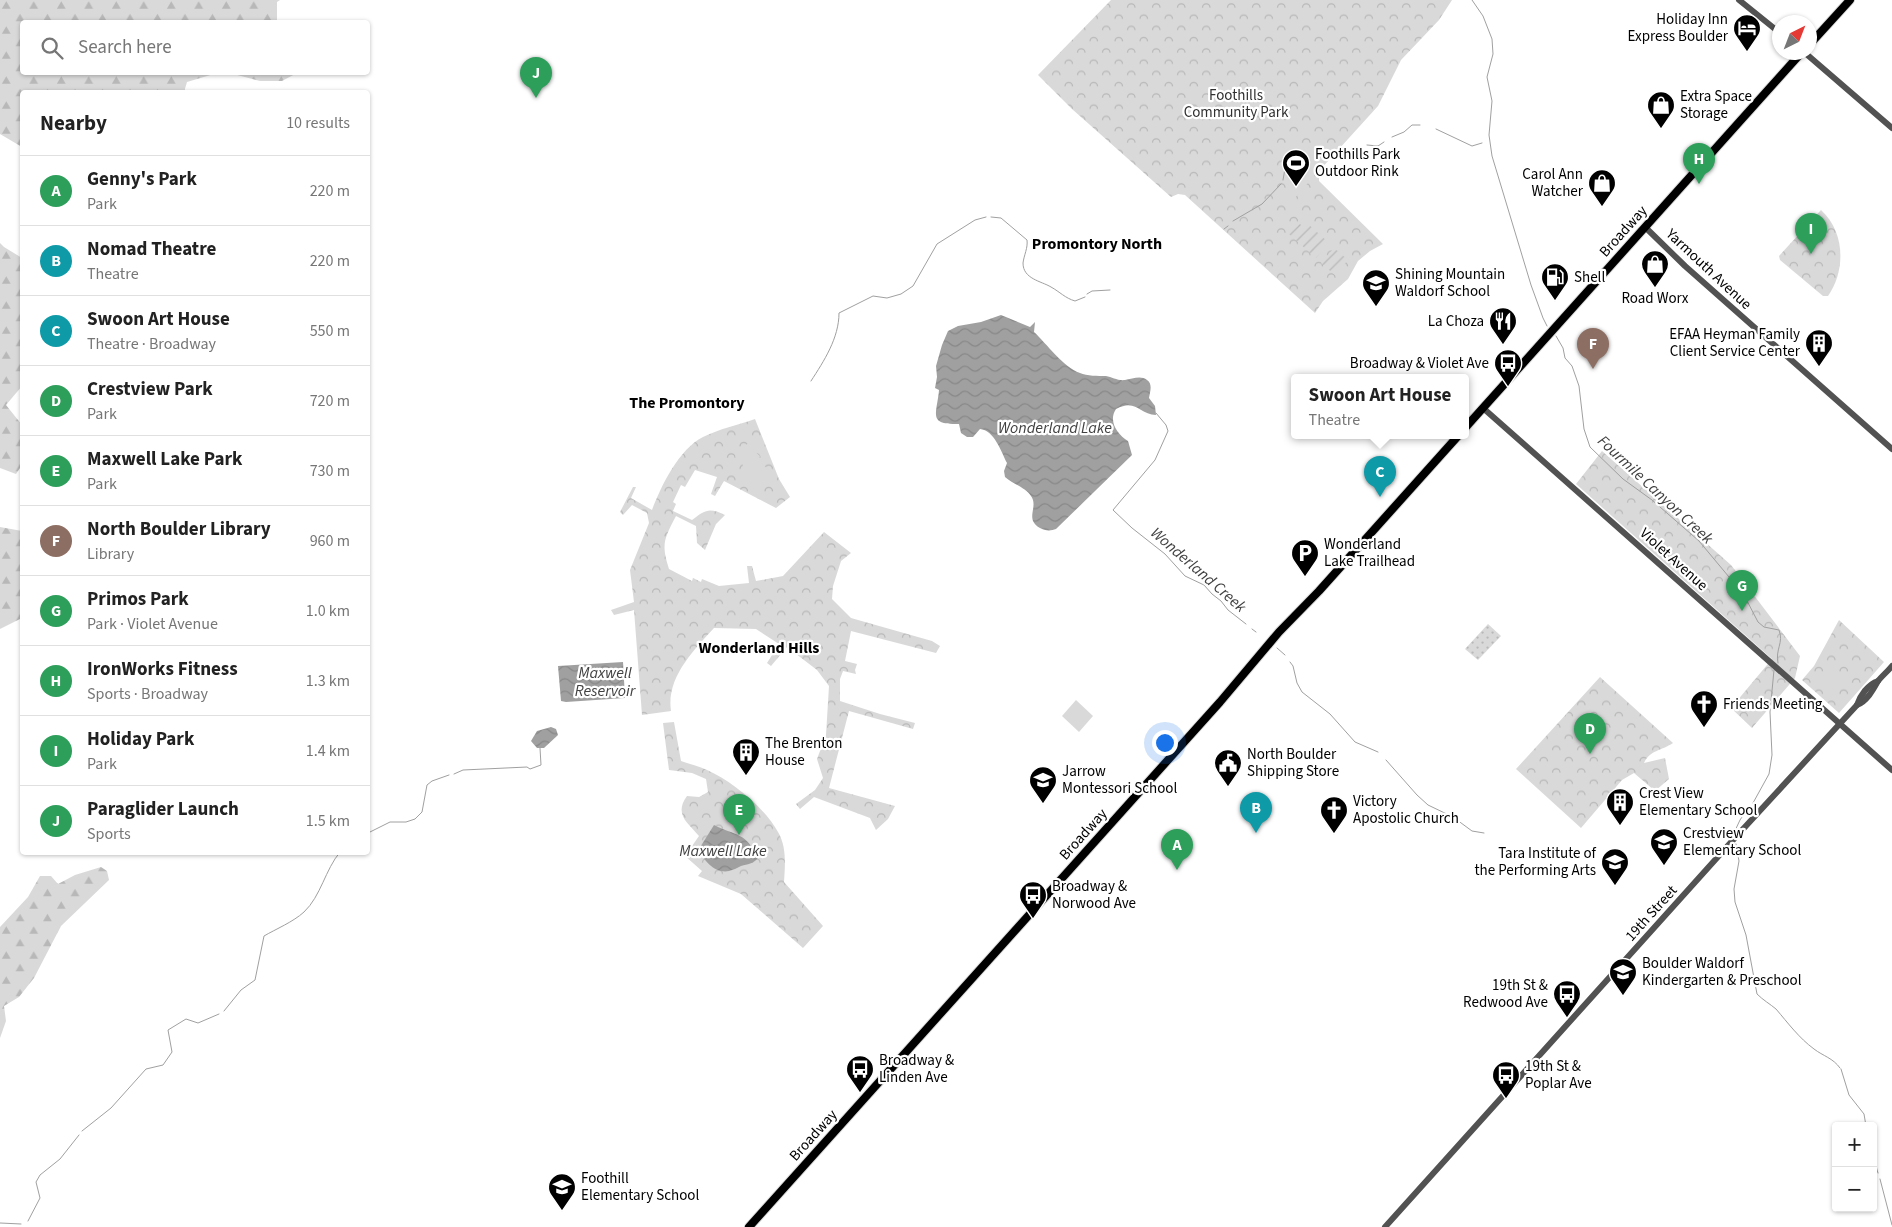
<!DOCTYPE html>
<meta charset="utf-8">
<style>
:root{--surface:#fff;--page:#f6f6f6;--text:#222;--muted:#767676;--line:#e0e0e0;--accent:#000}
body{margin:0;font-family:"Source Sans 3",sans-serif;background:var(--page);color:var(--text)}
.controls{position:absolute;right:15px;bottom:15px;display:grid;overflow:hidden;border-radius:5px;box-shadow:0 1px 4px #0004}
.controls button{width:45px;height:45px;display:grid;place-items:center;padding:0;border:0;border-bottom:1px solid var(--line);background:var(--surface);color:var(--text);font:25px sans-serif}
.compass{position:absolute;left:1772px;top:15px;width:45px;height:45px;border-radius:50%;background:var(--surface);box-shadow:0 1px 4px #0004;rotate:42deg}
.you{position:absolute;left:1164px;top:742px;width:18px;height:18px;margin:-12px;border:4px solid #fff;border-radius:50%;background:#1a73e8;box-shadow:0 0 0 8px #1a73e833}
.badge{display:grid;place-items:center;width:32px;height:32px;border-radius:50%;background:var(--accent);color:#fff;font-size:16px;font-weight:700}
.pin{position:absolute;translate:-50% -41px;filter:drop-shadow(0 1px 2px #0008)}
.pin::after{content:'';position:absolute;top:26px;width:18px;height:15px;background:inherit;clip-path:polygon(0 0,100% 0,50% 100%)}
.popup{position:absolute;left:1291px;top:374px;width:178px;height:65px;box-sizing:border-box;display:grid;place-content:center;border-radius:5px;background:var(--surface);filter:drop-shadow(0 1px 4px #0005);font-size:16px;white-space:nowrap;color:var(--muted)}
.popup b{font-size:19px;color:var(--text)}
.popup::after{content:'';position:absolute;left:50%;top:100%;margin-left:-10px;border:10px solid transparent;border-top-color:var(--surface)}
.list{margin:0;padding:0;list-style:none}
h2{display:flex;justify-content:space-between;align-items:center;height:65px;margin:0;padding:0 20px;font-size:21px}
h2 small{font-size:16px;font-weight:400;color:var(--muted)}
.list li{display:grid;grid-template-columns:32px 1fr auto;gap:15px;align-items:center;box-sizing:border-box;height:70px;padding:0 20px;border-top:1px solid var(--line)}
.list b{display:block;font-size:19px;white-space:nowrap}
.list p{margin:0;font-size:16px;white-space:nowrap;color:var(--muted)}
.list em{font-size:16px;font-style:normal;color:var(--muted)}
.icon{flex:none;width:28px;height:28px;fill:none;stroke:currentColor;stroke-width:2;stroke-linecap:round;stroke-linejoin:round}
.map{position:relative;flex:none;width:1892px;height:1227px;overflow:hidden}
.search{position:absolute;background:var(--surface);box-shadow:0 1px 4px #0004;left:20px;top:20px;width:350px;height:55px;display:flex;align-items:center;gap:12px;box-sizing:border-box;padding:0 18px;border-radius:5px;color:var(--muted);font-size:19px}
.panel{position:absolute;background:var(--surface);box-shadow:0 1px 4px #0004;left:20px;top:90px;width:350px;height:765px;border-radius:5px}
.map>svg:first-child{display:block}
.grass{fill:url(#grass-dots)}
.forest{fill:url(#forest-firs)}
.park{fill:url(#park-crowns)}
.garden{fill:url(#garden-furrows)}
.pitch{fill:#d9d9d9}
.water{fill:url(#water-waves)}
.lines{fill:none;stroke-linecap:round;stroke-linejoin:round}
.stream{stroke:#a0a0a0;stroke-width:1}
.primary-casing{stroke:#dbdbdb;stroke-width:10}
.tertiary{stroke:#525252;stroke-width:6}
.primary{stroke:#000;stroke-width:8}
.labels{text-anchor:middle;stroke-width:4.5;stroke-linejoin:round;paint-order:stroke}
.poi-label{font-size:15px;fill:#000;stroke:#fff;text-anchor:start}
.park-label{font-size:15px;fill:#303030;stroke:#fff}
.street-label{font-size:15px;fill:#000;stroke:#fff}
.neighbourhood-label{font-size:16px;font-weight:bold;fill:#000;stroke:#fff}
.water-label{font-size:16px;font-style:italic;fill:#414141;stroke:#fff}
</style>
<div class="map">
<svg width="1892" height="1227" viewBox="0 0 1892 1227">
<defs>
<pattern id="grass-dots" width="8" height="8" patternUnits="userSpaceOnUse" patternTransform="scale(1.25)"><rect width="8" height="8" fill="#d9d9d9"/><path d="M2 2h.1M6 6h.1" fill="none" stroke="#b8b8b8" stroke-width="1.8" stroke-linecap="round"/></pattern>
<pattern id="forest-firs" width="22" height="20" patternUnits="userSpaceOnUse" patternTransform="scale(1.25)"><rect width="22" height="20" fill="#d9d9d9"/><path d="M5 1l3.5 6h-7zM16 11l3.5 6h-7z" fill="#b8b8b8"/></pattern>
<pattern id="park-crowns" width="20" height="18" patternUnits="userSpaceOnUse" patternTransform="scale(1.25)"><rect width="20" height="18" fill="#d9d9d9"/><path d="M2 6a3 3 0 1 1 6 0M12 15a3 3 0 1 1 6 0" fill="none" stroke="#b8b8b8"/></pattern>
<pattern id="garden-furrows" width="10" height="10" patternUnits="userSpaceOnUse" patternTransform="scale(1.25)"><rect width="10" height="10" fill="#d9d9d9"/><path d="M-1 1l2-2M0 10L10 0M9 11l2-2" fill="none" stroke="#b8b8b8"/></pattern>
<pattern id="water-waves" width="16" height="10" patternUnits="userSpaceOnUse" patternTransform="scale(1.25)"><rect width="16" height="10" fill="#a0a0a0"/><path d="M0 5q4-4 8 0t8 0" fill="none" stroke="#888"/></pattern>
</defs>
<rect width="100%" height="100%" fill="#fff"/>
<path class="grass" d="M 1488,624 L 1501,636 L 1478,660 L 1465,649 Z"/>
<g class="forest">
<path d="M 0,0 L 280,0 L 277,2 L 277,22 L 22,22 L 22,72 L 217,73 L 187,82 L 184,92 L 22,92 L 22,147 L 0,134 Z"/>
<path d="M 230,73 L 297,73 L 282,81 L 260,81 Z"/>
<path d="M 0,243 L 4,247 L 22,258 L 22,386 L 6,405 L 22,425 L 22,465 L 16,474 L 0,468 Z"/>
<path d="M 0,527 L 22,531 L 22,618 L 0,629 Z"/>
<path d="M 101,867 L 107,871 L 109,880 L 61,926 L 34,978 L 19,997 L 4,1006 L 6,1021 L 0,1038 L 0,927 L 28,897 L 40,876 L 51,876 L 58,884 L 75,875 Z"/>
</g>
<g class="park">
<path d="M 1111,0 L 1452,0 L 1439,20 L 1401,60 L 1378,106 L 1319,171 L 1319,181 L 1383,244 L 1370,251 L 1358,261 L 1348,279 L 1323,301 L 1315,313 L 1185,195 L 1178,194 L 1171,197 L 1072,109 L 1038,75 Z"/>
<path d="M 1821,210 C 1845,232 1846,270 1828,296 L 1823,296 L 1780,260 L 1779,256 Z"/>
<path d="M 755,419 L 779,479 L 790,497 L 776,508 L 724,481 L 715,496 L 711,494 L 717,477 L 695,470 L 685,487 L 681,485 L 673,502 L 676,504 L 673,511 L 692,520 C 705,510 709,507 725,515 L 716,524 L 705,550 L 697,543 L 696,526 L 676,516 C 664,539 661,544 669,569 L 692,581 L 693,578 L 701,582 L 702,579 L 719,586 L 749,583 L 747,566 L 752,566 L 756,581 L 783,576 L 824,532 L 851,553 L 841,561 L 833,586 L 832,599 L 851,618 L 932,641 L 940,646 L 936,653 L 851,631 L 845,661 L 857,664 L 855,670 L 856,674 L 843,671 L 840,679 L 840,701 L 880,714 L 915,723 L 913,729 L 849,711 L 829,788 L 895,806 L 888,819 L 876,830 L 870,818 L 814,797 L 800,809 L 796,804 L 815,790 L 823,778 L 817,759 L 826,735 L 829,686 L 817,670 L 787,647 L 771,666 L 767,663 L 779,644 L 756,629 L 714,628 C 693,651 666,678 671,711 L 642,715 L 634,610 L 614,615 L 611,610 L 634,602 L 630,570 L 649,523 L 647,513 L 632,505 L 623,515 L 620,512 L 633,487 L 636,487 L 631,498 L 652,510 C 661,486 679,449 703,437 C 719,429 738,425 755,419 Z"/>
<path d="M 1602,451 L 1731,565 L 1800,656 L 1795,678 L 1752,728 L 1731,708 L 1772,659 L 1576,484 Z"/>
<path d="M 1839,620 L 1884,662 L 1839,713 L 1802,680 L 1814,666 Z"/>
<path d="M 1600,677 L 1673,743 C 1661,751 1650,750 1644,763 L 1665,758 L 1669,779 L 1655,791 L 1634,773 L 1622,780 L 1581,828 L 1516,769 Z"/>
<path d="M 674,722 L 681,761 C 689,764 698,766 707,770 C 732,781 765,808 778,832 C 787,847 785,866 784,882 L 823,926 L 803,948 L 741,894 L 698,876 L 702,871 L 685,856 L 699,836 C 687,822 674,814 687,796 L 699,797 L 708,792 L 706,779 L 692,773 L 669,770 L 663,723 Z"/>
</g>
<g class="garden">
<path d="M 1306,222 L 1329,243 L 1316,258 L 1289,234 L 1299,223 L 1302,226 Z"/>
<path d="M 1334,248 L 1348,260 L 1335,275 L 1321,263 Z"/>
</g>
<g class="pitch">
<path d="M 1299,174 L 1308,179 L 1308,183 L 1293,200 L 1290,201 L 1283,195 L 1282,193 Z"/>
<path d="M 747,444 L 756,445 L 753,450 L 760,456 L 758,460 L 769,470 L 770,473 L 759,485 L 755,486 L 742,474 L 743,462 L 735,457 Z"/>
<path d="M 1828,666 L 1845,681 L 1832,696 L 1814,681 Z"/>
<path d="M 1076,700 L 1093,716 L 1079,732 L 1062,716 Z"/>
</g>
<g class="water">
<path d="M 1001,315 L 1030,327 L 1035,322 L 1034,332 C 1047,344 1063,367 1080,373 C 1087,376 1098,376 1106,376 C 1112,377 1118,381 1125,380 C 1132,379 1141,375 1147,380 C 1153,384 1150,392 1149,398 L 1155,406 L 1156,415 C 1139,414 1136,398 1116,409 C 1108,421 1117,434 1128,441 L 1132,455 L 1056,529 C 1051,531 1045,531 1040,528 C 1024,519 1039,507 1031,496 C 1026,488 1013,484 1005,477 L 1004,471 L 1007,463 C 1001,451 994,430 980,429 L 973,437 L 967,437 L 961,433 L 959,424 C 927,425 937,414 939,390 L 935,388 L 937,377 L 936,366 L 942,345 L 948,331 L 958,326 L 981,322 Z"/>
<path d="M 623,662 L 625,698 L 566,702 L 561,701 L 558,666 Z"/>
<path d="M 551,727 L 556,729 L 558,735 L 544,748 L 537,748 L 531,741 L 537,731 Z"/>
<path d="M 714,825 C 736,836 746,832 758,858 C 753,864 748,864 741,866 C 737,868 733,870 729,871 C 716,874 703,861 699,849 Z"/>
</g>
<g class="lines">
<g class="stream">
<path d="M 1472,0 L 1483,16 L 1492,39 L 1493,54 L 1487,77 L 1492,101 L 1489,135 L 1492,156 L 1531,285 L 1543,318 L 1547,326"/>
<path d="M 1436,129 L 1472,146 L 1482,143"/>
<path d="M 1392,137 L 1404,132 L 1412,125 L 1420,125"/>
<path d="M 1367,145 L 1378,146 L 1384,142"/>
<path d="M 1283,180 L 1286,163"/>
<path d="M 991,217 L 1001,218 L 1027,240 C 1028,248 1024,255 1023,263 C 1023,279 1041,281 1051,287 C 1060,292 1065,298 1075,301 L 1085,297"/>
<path d="M 1233,221 L 1262,204 L 1281,184"/>
<path d="M 1224,229 L 1228,226"/>
<path d="M 1087,294 L 1092,291 L 1110,290"/>
<path d="M 1556,336 L 1563,348 L 1565,358 L 1572,366 L 1579,386 L 1584,429 L 1590,447 L 1623,479 L 1652,500 L 1699,541 L 1744,595 L 1758,622 L 1764,627 L 1779,630 C 1784,643 1775,649 1778,663"/>
<path d="M 811,381 C 824,361 839,338 839,313 L 873,296 L 887,298 L 901,294 L 913,286 L 937,244 L 975,220 L 986,217"/>
<path d="M 1156,413 L 1166,425 L 1168,431 L 1155,460 L 1113,510 L 1132,528 L 1165,554 L 1185,576 L 1204,585 L 1212,594 L 1221,601 L 1228,610 L 1246,624"/>
<path d="M 1252,629 L 1256,632"/>
<path d="M 1277,648 L 1285,655"/>
<path d="M 1290,662 L 1293,666 L 1297,683 L 1302,692 L 1330,714 L 1355,742 L 1378,752"/>
<path d="M 1386,760 L 1417,795 L 1428,805 L 1453,817 L 1472,831 L 1484,833"/>
<path d="M 454,774 L 463,770 L 527,767 L 530,769 L 541,765 L 540,748"/>
<path d="M 1753,803 L 1769,774 L 1772,755 L 1770,712 L 1774,670"/>
<path d="M 370,832 L 390,822 L 406,822 L 415,819 L 422,812 L 427,785 L 432,781 L 449,775"/>
<path d="M 1733,835 L 1740,820 L 1748,808"/>
<path d="M 1736,844 L 1739,861 L 1734,889 L 1735,902 L 1746,935 L 1757,994 C 1763,1000 1770,1004 1776,1009 C 1788,1023 1799,1038 1814,1049 C 1823,1056 1833,1058 1840,1068"/>
<path d="M 224,1011 L 241,990 L 255,980 L 264,936 C 276,929 293,922 304,912 C 321,896 325,870 340,852"/>
<path d="M 1841,1069 L 1849,1095 L 1864,1114 L 1866,1126"/>
<path d="M 82,1131 L 111,1108 L 146,1069 L 163,1065 L 172,1052 L 168,1030 L 186,1019 L 198,1023 L 219,1014"/>
<path d="M 1873,1156 L 1878,1173"/>
<path d="M 1880,1179 L 1892,1225"/>
<path d="M 28,1221 L 40,1198 L 36,1182 L 40,1175 L 60,1159 L 79,1135"/>
<path d="M 0,1223 L 21,1224"/>
</g>
<g class="primary-casing">
<g id="primary">
<path d="M 1810,44 L 1850,0"/>
<path d="M 1465,428 L 1802,52"/>
<path d="M 749,1227 L 1220,702 L 1279,632 L 1319,591 L 1458,436"/>
</g>
</g>
<g class="tertiary">
<path d="M 1739,0 L 1780,33"/>
<path d="M 1804,52 L 1892,128"/>
<path d="M 1645,227 L 1685,266 L 1892,449"/>
<path d="M 1483,408 L 1892,770"/>
<path d="M 1857,705 C 1867,701 1873,690 1878,681 C 1882,676 1888,671 1892,666"/>
<path d="M 1385,1227 L 1733,840 L 1857,705 C 1860,696 1868,684 1878,681"/>
</g>
<use href="#primary" class="primary"/>
</g>
<defs>
<g id="hotel-pin" transform="scale(1.4375)"><path d="M0 17L-7.5 6A9.5 9.5 0 1 1 7.5 6Z" fill="#000" stroke="#fff"/><path d="M-6-4.5h1.5V1H6V5H4.5V3h-9V5H-6ZM-4 0a1.8 1.8 0 1 1 3.6 0ZM.5 0V-2.5h3Q6-2.5 6 0Z" fill="#fff"/></g>
<g id="shop-pin" transform="scale(1.4375)"><path d="M0 17L-7.5 6A9.5 9.5 0 1 1 7.5 6Z" fill="#000" stroke="#fff"/><path d="M-5-2.5h2.3a2.7 3.5 0 0 1 5.4 0H5L5.5 6h-11ZM-1.5-2.5h3a1.5 2.3 0 0 0-3 0Z" fill="#fff"/></g>
<g id="stadium-pin" transform="scale(1.4375)"><path d="M0 17L-7.5 6A9.5 9.5 0 1 1 7.5 6Z" fill="#000" stroke="#fff"/><path d="M0-5a6.5 5 0 1 0 0 10a6.5 5 0 1 0 0-10ZM-3.5-1.8h7v3.6h-7Z" fill="#fff"/></g>
<g id="fuel-pin" transform="scale(1.4375)"><path d="M0 17L-7.5 6A9.5 9.5 0 1 1 7.5 6Z" fill="#000" stroke="#fff"/><path d="M-5.5-6h7V0h2V4h1.3V-2.5L3-4.5l.8-.8L6-3V5H2.5V1h-1V6h-7ZM-4.2-4.7v3.2H.2V-4.7Z" fill="#fff"/></g>
<g id="school-pin" transform="scale(1.4375)"><path d="M0 17L-7.5 6A9.5 9.5 0 1 1 7.5 6Z" fill="#000" stroke="#fff"/><path d="M0-5L7-2L0 1L-7-2ZM-4 1L0 2.5L4 1V4Q0 6-4 4Z" fill="#fff"/></g>
<g id="restaurant-pin" transform="scale(1.4375)"><path d="M0 17L-7.5 6A9.5 9.5 0 1 1 7.5 6Z" fill="#000" stroke="#fff"/><path d="M-5-6h1v4h1v-4h1v4h1v-4h1v5L-1.5 .5V6h-2V.5L-5-1ZM5-6V6H3V1.5H1.5Q1.5-4 5-6Z" fill="#fff"/></g>
<g id="building-pin" transform="scale(1.4375)"><path d="M0 17L-7.5 6A9.5 9.5 0 1 1 7.5 6Z" fill="#000" stroke="#fff"/><path d="M-4-6H4V6H1V3H-1V6H-4ZM-2.5-4.3h1.7v1.8h-1.7ZM.8-4.3h1.7v1.8H.8ZM-2.5-1h1.7V.8h-1.7ZM.8-1h1.7V.8H.8Z" fill="#fff"/></g>
<g id="bus-pin" transform="scale(1.4375)"><path d="M0 17L-7.5 6A9.5 9.5 0 1 1 7.5 6Z" fill="#000" stroke="#fff"/><path d="M-5-6H5V4H4V6H2V4H-2V6H-4V4H-5ZM-3.5-4V0h7V-4ZM-3.5 1.2v1.5H-2V1.2ZM2 1.2v1.5H3.5V1.2Z" fill="#fff"/></g>
<g id="parking-pin" transform="scale(1.4375)"><path d="M0 17L-7.5 6A9.5 9.5 0 1 1 7.5 6Z" fill="#000" stroke="#fff"/><path d="M-3.5-5.5H1a3.5 3.5 0 0 1 0 7H-1V5.5H-3.5ZM-1-3.4V-.6H.8a1.4 1.4 0 0 0 0-2.8Z" fill="#fff"/></g>
<g id="church-pin" transform="scale(1.4375)"><path d="M0 17L-7.5 6A9.5 9.5 0 1 1 7.5 6Z" fill="#000" stroke="#fff"/><path d="M-1.2-6h2.4v3.5h3.3v2.4h-3.3V6h-2.4V-.1h-3.3v-2.4h3.3Z" fill="#fff"/></g>
<g id="civic-pin" transform="scale(1.4375)"><path d="M0 17L-7.5 6A9.5 9.5 0 1 1 7.5 6Z" fill="#000" stroke="#fff"/><path d="M-.6-6.5H3V-4.5H.6V-3L4-1V1h2V6H-6V1h2V-1L-.6-3ZM-1.2 2.5V6h2.4V2.5Z" fill="#fff"/></g>
</defs>
<g fill-rule="evenodd">
<use href="#hotel-pin" x="1747" y="28"/>
<use href="#shop-pin" x="1661" y="105"/>
<use href="#stadium-pin" x="1296" y="163"/>
<use href="#shop-pin" x="1602" y="183"/>
<use href="#shop-pin" x="1655" y="264"/>
<use href="#fuel-pin" x="1555" y="277"/>
<use href="#school-pin" x="1376" y="283"/>
<use href="#restaurant-pin" x="1503" y="321"/>
<use href="#building-pin" x="1819" y="343"/>
<use href="#bus-pin" x="1508" y="363"/>
<use href="#parking-pin" x="1305" y="553"/>
<use href="#church-pin" x="1704" y="704"/>
<use href="#building-pin" x="746" y="752"/>
<use href="#civic-pin" x="1228" y="763"/>
<use href="#school-pin" x="1043" y="780"/>
<use href="#building-pin" x="1620" y="802"/>
<use href="#church-pin" x="1334" y="810"/>
<use href="#school-pin" x="1664" y="842"/>
<use href="#school-pin" x="1615" y="862"/>
<use href="#bus-pin" x="1033" y="895"/>
<use href="#school-pin" x="1623" y="972"/>
<use href="#bus-pin" x="1567" y="994"/>
<use href="#bus-pin" x="860" y="1069"/>
<use href="#bus-pin" x="1506" y="1075"/>
<use href="#school-pin" x="562" y="1187"/>
</g>
<g class="labels">
<g class="poi-label">
<text x="1728" y="24" text-anchor="end">Holiday Inn<tspan x="1728" dy="17">Express Boulder</tspan></text>
<text x="1680" y="101">Extra Space<tspan x="1680" dy="17">Storage</tspan></text>
<text x="1315" y="159">Foothills Park<tspan x="1315" dy="17">Outdoor Rink</tspan></text>
<text x="1583" y="179" text-anchor="end">Carol Ann<tspan x="1583" dy="17">Watcher</tspan></text>
<text x="1395" y="279">Shining Mountain<tspan x="1395" dy="17">Waldorf School</tspan></text>
<text x="1574" y="282">Shell</text>
<text x="1655" y="303" text-anchor="middle">Road Worx</text>
<text x="1484" y="326" text-anchor="end">La Choza</text>
<text x="1800" y="339" text-anchor="end">EFAA Heyman Family<tspan x="1800" dy="17">Client Service Center</tspan></text>
<text x="1489" y="368" text-anchor="end">Broadway &amp; Violet Ave</text>
<text x="1324" y="549">Wonderland<tspan x="1324" dy="17">Lake Trailhead</tspan></text>
<text x="1723" y="709">Friends Meeting</text>
<text x="765" y="748">The Brenton<tspan x="765" dy="17">House</tspan></text>
<text x="1247" y="759">North Boulder<tspan x="1247" dy="17">Shipping Store</tspan></text>
<text x="1062" y="776">Jarrow<tspan x="1062" dy="17">Montessori School</tspan></text>
<text x="1639" y="798">Crest View<tspan x="1639" dy="17">Elementary School</tspan></text>
<text x="1353" y="806">Victory<tspan x="1353" dy="17">Apostolic Church</tspan></text>
<text x="1683" y="838">Crestview<tspan x="1683" dy="17">Elementary School</tspan></text>
<text x="1596" y="858" text-anchor="end">Tara Institute of<tspan x="1596" dy="17">the Performing Arts</tspan></text>
<text x="1052" y="891">Broadway &amp;<tspan x="1052" dy="17">Norwood Ave</tspan></text>
<text x="1642" y="968">Boulder Waldorf<tspan x="1642" dy="17">Kindergarten &amp; Preschool</tspan></text>
<text x="1548" y="990" text-anchor="end">19th St &amp;<tspan x="1548" dy="17">Redwood Ave</tspan></text>
<text x="879" y="1065">Broadway &amp;<tspan x="879" dy="17">Linden Ave</tspan></text>
<text x="1525" y="1071">19th St &amp;<tspan x="1525" dy="17">Poplar Ave</tspan></text>
<text x="581" y="1183">Foothill<tspan x="581" dy="17">Elementary School</tspan></text>
</g>
<g class="park-label">
<text x="1236" y="100">Foothills<tspan x="1236" dy="17">Community Park</tspan></text>
</g>
<g class="street-label">
<text transform="translate(1623 231) rotate(-48)" y="5">Broadway</text>
<text transform="translate(1709 269) rotate(43)" y="5">Yarmouth Avenue</text>
<text transform="translate(1674 559) rotate(42)" y="5">Violet Avenue</text>
<text transform="translate(1083 834) rotate(-48)" y="5">Broadway</text>
<text transform="translate(1651 913) rotate(-48)" y="5">19th Street</text>
<text transform="translate(813 1135) rotate(-48)" y="5">Broadway</text>
</g>
<g class="neighbourhood-label">
<text x="1097" y="249">Promontory North</text>
<text x="687" y="408">The Promontory</text>
<text x="759" y="653">Wonderland Hills</text>
</g>
<g class="water-label">
<text x="1055" y="433">Wonderland Lake</text>
<text transform="translate(1656 489) rotate(43)" y="6">Fourmile Canyon Creek</text>
<text transform="translate(1199 569) rotate(41)" y="6">Wonderland Creek</text>
<text x="605" y="678">Maxwell<tspan x="605" dy="18">Reservoir</tspan></text>
<text x="723" y="856">Maxwell Lake</text>
</g>
</g>
</svg>
<div class="controls">
<button>+</button>
<button>−</button>
</div>
<svg class="compass" viewBox="-18 -18 36 36"><path d="M0-13l5 13h-10z" fill="#e53935"/><path d="M0 13l5-13h-10z" fill="#767676"/></svg>
<div class="you"></div>
<div class="pin badge" style="left:1177px;top:870px;background:#2e9e5b">A</div>
<div class="pin badge" style="left:1256px;top:833px;background:#0f9aa8">B</div>
<div class="pin badge" style="left:1380px;top:497px;background:#0f9aa8">C</div>
<div class="popup"><b>Swoon Art House</b>Theatre</div>
<div class="pin badge" style="left:1590px;top:754px;background:#2e9e5b">D</div>
<div class="pin badge" style="left:739px;top:835px;background:#2e9e5b">E</div>
<div class="pin badge" style="left:1593px;top:369px;background:#8d6e63">F</div>
<div class="pin badge" style="left:1742px;top:611px;background:#2e9e5b">G</div>
<div class="pin badge" style="left:1699px;top:184px;background:#2e9e5b">H</div>
<div class="pin badge" style="left:1811px;top:254px;background:#2e9e5b">I</div>
<div class="pin badge" style="left:536px;top:98px;background:#2e9e5b">J</div>
<div class="search"><svg class="icon" aria-label="search" viewBox="0 0 24 24"><circle cx="10" cy="10" r="6"/><path d="M15 15l6 6"/></svg>Search here</div>
<section class="panel">
<h2>Nearby<small>10 results</small></h2>
<ul class="list">
<li><span class="badge" style="background:#2e9e5b">A</span><div><b>Genny's Park</b><p>Park</p></div><em>220 m</em></li>
<li><span class="badge" style="background:#0f9aa8">B</span><div><b>Nomad Theatre</b><p>Theatre</p></div><em>220 m</em></li>
<li><span class="badge" style="background:#0f9aa8">C</span><div><b>Swoon Art House</b><p>Theatre · Broadway</p></div><em>550 m</em></li>
<li><span class="badge" style="background:#2e9e5b">D</span><div><b>Crestview Park</b><p>Park</p></div><em>720 m</em></li>
<li><span class="badge" style="background:#2e9e5b">E</span><div><b>Maxwell Lake Park</b><p>Park</p></div><em>730 m</em></li>
<li><span class="badge" style="background:#8d6e63">F</span><div><b>North Boulder Library</b><p>Library</p></div><em>960 m</em></li>
<li><span class="badge" style="background:#2e9e5b">G</span><div><b>Primos Park</b><p>Park · Violet Avenue</p></div><em>1.0 km</em></li>
<li><span class="badge" style="background:#2e9e5b">H</span><div><b>IronWorks Fitness</b><p>Sports · Broadway</p></div><em>1.3 km</em></li>
<li><span class="badge" style="background:#2e9e5b">I</span><div><b>Holiday Park</b><p>Park</p></div><em>1.4 km</em></li>
<li><span class="badge" style="background:#2e9e5b">J</span><div><b>Paraglider Launch</b><p>Sports</p></div><em>1.5 km</em></li>
</ul>
</section>
</div>
